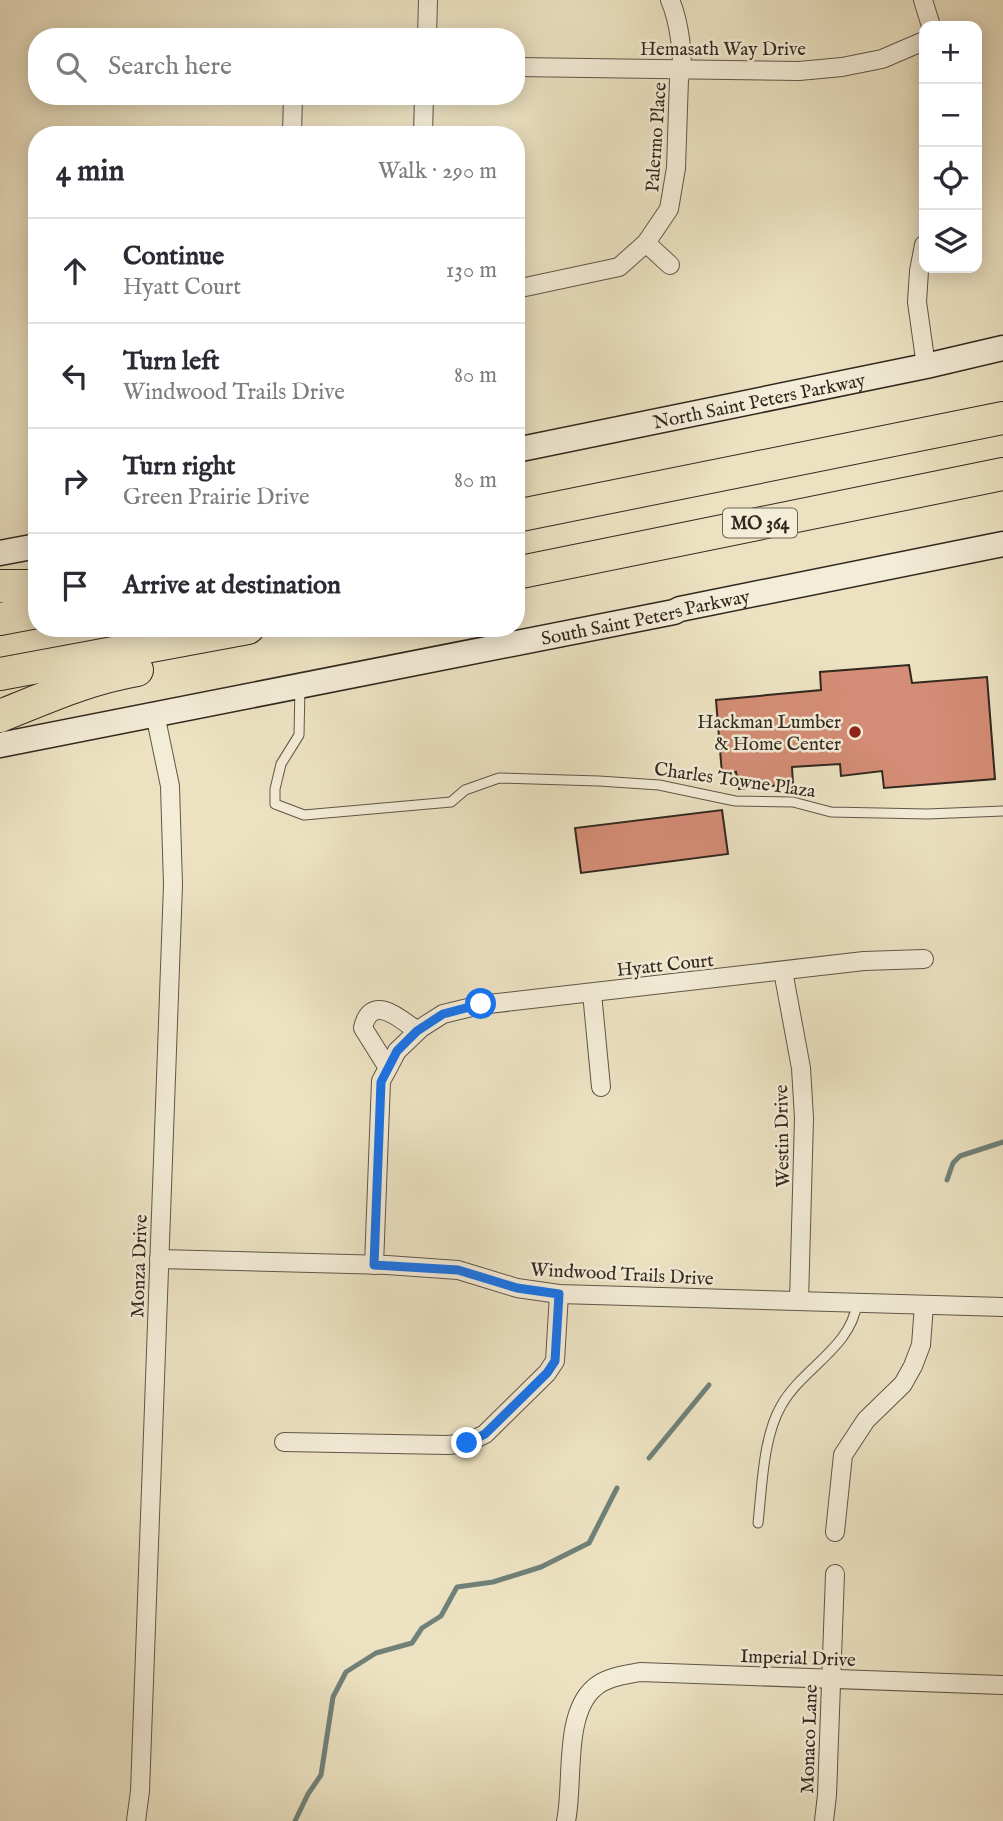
<!DOCTYPE html>
<meta charset="utf-8">
<style>
:root{--surface:#fff;--page:#f7f7f7;--text:#2b2b33;--muted:#7c7c81;--line:#e1e1e2}
body{margin:0;font-family:"IM FELL English",serif;background:var(--page);color:var(--text)}
.controls{position:absolute;right:21px;top:21px;display:grid;overflow:hidden;border-radius:14px;box-shadow:0 4px 18px #0003}
.controls button{width:63px;height:63px;display:grid;place-items:center;padding:0;border:0;border-bottom:2px solid var(--line);background:var(--surface);color:var(--text);font:35px sans-serif}
.stop{position:absolute;width:21px;height:21px;margin:-16px;border:5px solid #1a73e8;border-radius:50%;background:#fff}
.stop.end{background:#1a73e8;border-color:#fff;box-shadow:0 2px 7px #0008}
.list{margin:0;padding:0;list-style:none}
h2{display:flex;justify-content:space-between;align-items:center;height:91px;margin:0;padding:0 28px;font-size:30px}
h2 small{font-size:23px;font-weight:400;color:var(--muted)}
.list li{display:grid;grid-template-columns:46px 1fr auto;gap:21px;align-items:center;box-sizing:border-box;height:105px;padding:0 28px;border-top:2px solid var(--line)}
.list b{display:block;font-size:26px;white-space:nowrap}
.list p{margin:0;font-size:23px;white-space:nowrap;color:var(--muted)}
.list em{font-size:23px;font-style:normal;color:var(--muted)}
.icon{flex:none;width:38px;height:38px;fill:none;stroke:currentColor;stroke-width:2;stroke-linecap:round;stroke-linejoin:round}
.map{position:relative;flex:none;width:1003px;height:1821px;overflow:hidden}
.search{position:absolute;background:var(--surface);box-shadow:0 4px 18px #0003;left:28px;top:28px;width:497px;height:77px;display:flex;align-items:center;gap:18px;box-sizing:border-box;padding:0 24px;border-radius:28px;color:var(--muted);font-size:26px}
.panel{position:absolute;background:var(--surface);box-shadow:0 4px 18px #0003;left:28px;top:126px;width:497px;height:511px;border-radius:28px}
.map>svg:first-child{display:block}
.lines{fill:none;stroke-linecap:round;stroke-linejoin:round}
.stream{stroke:#708179;stroke-width:5}
.building{fill:#d48d76;stroke:#32281f;stroke-width:2}
.service-casing{stroke:#605648;stroke-width:11}
.minor-casing{stroke:#605648;stroke-width:20}
.secondary-casing{stroke:#32281f;stroke-width:27}
.motorway-casing{stroke:#32281f;stroke-width:34}
.service{stroke:#f3ecd7;stroke-width:9}
.minor{stroke:#f3ecd7;stroke-width:18}
.secondary{stroke:#f3ecd7;stroke-width:24}
.motorway{stroke:#ece2c2;stroke-width:32}
.route{stroke:#1a73e8;stroke-width:9}
.poi-dot{fill:#8f2418;stroke:#f3ecd7;stroke-width:2.5}
.labels{text-anchor:middle;stroke-width:5;stroke-linejoin:round;paint-order:stroke}
.shield{fill:#f3ecd7;stroke:#6c6356;stroke-width:2}
.shield-label{font-size:18px;font-weight:bold;fill:#32281f}
.street-label{font-size:19px;fill:#32281f;stroke:#f3ecd7}
.poi-label{font-size:19px;fill:#32281f;stroke:#f3ecd7;text-anchor:end}
</style>
<div class="map">
<svg width="1003" height="1821" viewBox="0 0 1003 1821">
<rect width="100%" height="100%" fill="#ece2c2"/>
<filter id="stains"><feTurbulence type="fractalNoise" baseFrequency=".00286" numOctaves="4"/><feColorMatrix values="0 0 0 0 .2 0 0 0 0 .09 0 0 0 0 .02 0 0 0 .5 -.17"/></filter>
<radialGradient id="worn" r=".72"><stop offset=".6" stop-color="#630" stop-opacity="0"/><stop offset="1" stop-color="#630" stop-opacity=".3"/></radialGradient>
<g class="lines">
<g class="stream">
<path d="M 947,1180 L 953,1163 L 960,1156 L 1003,1142"/>
<path d="M 649,1458 L 709,1385"/>
<path d="M 295,1821 L 308,1794 L 321,1775 L 333,1697 L 346,1672 L 376,1653 L 412,1643 L 422,1628 L 441,1616 L 457,1587 L 493,1582 L 541,1567 L 589,1543 L 617,1488"/>
</g>
</g>
<g class="building">
<path d="M 909,665 L 912,683 L 987,677 L 995,779 L 884,788 L 882,771 L 841,776 L 840,764 L 792,767 L 793,784 L 739,789 L 736,772 L 722,774 L 716,700 L 821,690 L 820,672 Z"/>
<path d="M 722,810 L 728,854 L 581,873 L 575,828 Z"/>
</g>
<g class="lines">
<g class="service-casing">
<g id="service">
<path d="M 300,687 L 299,735 L 281,764 L 275,789 L 275,804 L 304,815 L 451,802 L 465,790 L 499,778 L 599,781 L 659,785 L 735,801 L 793,802 L 831,812 L 927,814 L 1003,811"/>
<path d="M 758,1523 C 762,1488 763,1437 781,1406 C 802,1368 851,1348 857,1303"/>
</g>
</g>
<g class="minor-casing">
<g id="minor">
<path d="M 923,0 L 931,26"/>
<path d="M 427,37 L 428,0"/>
<path d="M 516,67 L 799,71 L 842,67 L 882,59 L 924,41"/>
<path d="M 292,135 L 293,96"/>
<path d="M 423,135 L 424,96"/>
<path d="M 646,243 L 670,265"/>
<path d="M 924,245 L 919,271 L 917,302 L 926,366"/>
<path d="M 516,289 L 619,267 L 646,243 L 669,209 L 676,168 L 679,79 C 686,61 678,18 670,0"/>
<path d="M 783,971 L 801,1068 L 804,1118 L 799,1301"/>
<path d="M 592,993 L 601,1087"/>
<path d="M 388,1068 L 363,1028 C 371,992 401,1019 417,1031"/>
<path d="M 159,1259 L 387,1265 L 458,1270 L 517,1288 L 559,1294 L 1003,1307"/>
<path d="M 374,1265 L 381,1081 L 397,1051 L 421,1028 L 443,1014 L 480,1005 L 864,961 L 924,959"/>
<path d="M 284,1442 L 448,1445 L 467,1443 L 485,1434 L 547,1373 L 555,1361 L 559,1294"/>
<path d="M 835,1532 L 843,1455 L 866,1420 L 903,1384 L 913,1366 L 921,1345 L 924,1305"/>
<path d="M 136,1821 L 140,1791 L 173,885 L 170,786 L 155,714"/>
<path d="M 566,1821 C 574,1784 563,1715 594,1688 C 606,1677 625,1675 640,1672 L 1003,1685"/>
<path d="M 824,1821 L 827,1795 L 835,1574"/>
</g>
</g>
<g class="secondary-casing">
<g id="secondary">
<path id="s1" d="M 516,450 L 926,366 L 1003,348"/>
<path d="M 0,553 L 37,546"/>
<path id="s2" d="M 0,745 L 674,612 L 680,609 L 1003,544"/>
</g>
</g>
<g class="motorway-casing">
<g id="motorway">
<path d="M 516,516 L 1003,418"/>
<path d="M 516,573 L 1003,474"/>
<path d="M 0,586 L 37,586"/>
<path d="M 0,619 L 37,612"/>
<path d="M 0,674 L 248,628"/>
<path d="M 0,716 C 48,697 86,679 137,670"/>
</g>
</g>
<use href="#service" class="service"/>
<use href="#minor" class="minor"/>
<use href="#secondary" class="secondary"/>
<use href="#motorway" class="motorway"/>
</g>
<g class="lines">
<path class="route" d="M 467,1443 L 485,1434 L 547,1373 L 555,1361 L 559,1294 L 517,1288 L 458,1270 L 374,1265 L 381,1082 L 397,1051 L 417,1031 L 443,1014 L 481,1004"/>
</g>
<circle class="poi-dot" cx="855" cy="732" r="7"/>
<g class="labels">
<rect class="shield" x="723" y="508.5" width="74" height="29" rx="5"/>
<g class="shield-label">
<text x="760" y="529">MO 364</text>
</g>
<g class="street-label">
<text x="723" y="55">Hemasath Way Drive</text>
<text transform="translate(655 137) rotate(-86)" y="7">Palermo Place</text>
<text dy="7" stroke="none"><textPath href="#s1" startOffset="248">North Saint Peters Parkway</textPath></text>
<text dy="7" stroke="none"><textPath href="#s2" startOffset="658">South Saint Peters Parkway</textPath></text>
<text transform="translate(735 779) rotate(8)" y="7">Charles Towne Plaza</text>
<text transform="translate(665 964) rotate(-6)" y="7">Hyatt Court</text>
<text transform="translate(781 1136) rotate(-91)" y="7">Westin Drive</text>
<text transform="translate(138 1266) rotate(-88)" y="7">Monza Drive</text>
<text transform="translate(622 1273) rotate(3)" y="7">Windwood Trails Drive</text>
<text transform="translate(798 1657) rotate(2)" y="7">Imperial Drive</text>
<text transform="translate(808 1739) rotate(-88)" y="7">Monaco Lane</text>
</g>
<g class="poi-label">
<text x="841" y="728">Hackman Lumber<tspan x="841" dy="22">&amp; Home Center</tspan></text>
</g>
</g>
<rect width="100%" height="100%" filter="url(#stains)"/>
<rect width="100%" height="100%" fill="url(#worn)"/>
</svg>
<div class="controls">
<button>+</button>
<button>−</button>
<button><svg class="icon" aria-label="locate" viewBox="0 0 24 24"><circle cx="12" cy="12" r="6"/><path d="M12 2v4M12 18v4M2 12h4M18 12h4"/></svg></button>
<button><svg class="icon" aria-label="layers" viewBox="0 0 24 24"><path d="M12 4l9 5-9 5-9-5zM3 14l9 5 9-5"/></svg></button>
</div>
<div class="stop" style="left:481px;top:1004px"></div>
<div class="stop end" style="left:467px;top:1443px"></div>
<div class="search"><svg class="icon" aria-label="search" viewBox="0 0 24 24"><circle cx="10" cy="10" r="6"/><path d="M15 15l6 6"/></svg>Search here</div>
<section class="panel">
<h2>4 min<small>Walk · 290 m</small></h2>
<ul class="list">
<li><svg class="icon" aria-label="ahead" viewBox="0 0 24 24"><path d="M12 20V5M6 11l6-6 6 6"/></svg><div><b>Continue</b><p>Hyatt Court</p></div><em>130 m</em></li>
<li><svg class="icon" aria-label="left" viewBox="0 0 24 24"><path d="M17 20v-9H6M10 6l-5 5 5 5"/></svg><div><b>Turn left</b><p>Windwood Trails Drive</p></div><em>80 m</em></li>
<li><svg class="icon" aria-label="right" viewBox="0 0 24 24"><path d="M7 20v-9h11M14 6l5 5-5 5"/></svg><div><b>Turn right</b><p>Green Prairie Drive</p></div><em>80 m</em></li>
<li><svg class="icon" aria-label="arrive" viewBox="0 0 24 24"><path d="M6 21V4h12l-3 4 3 4H6"/></svg><div><b>Arrive at destination</b></div></li>
</ul>
</section>
</div>
